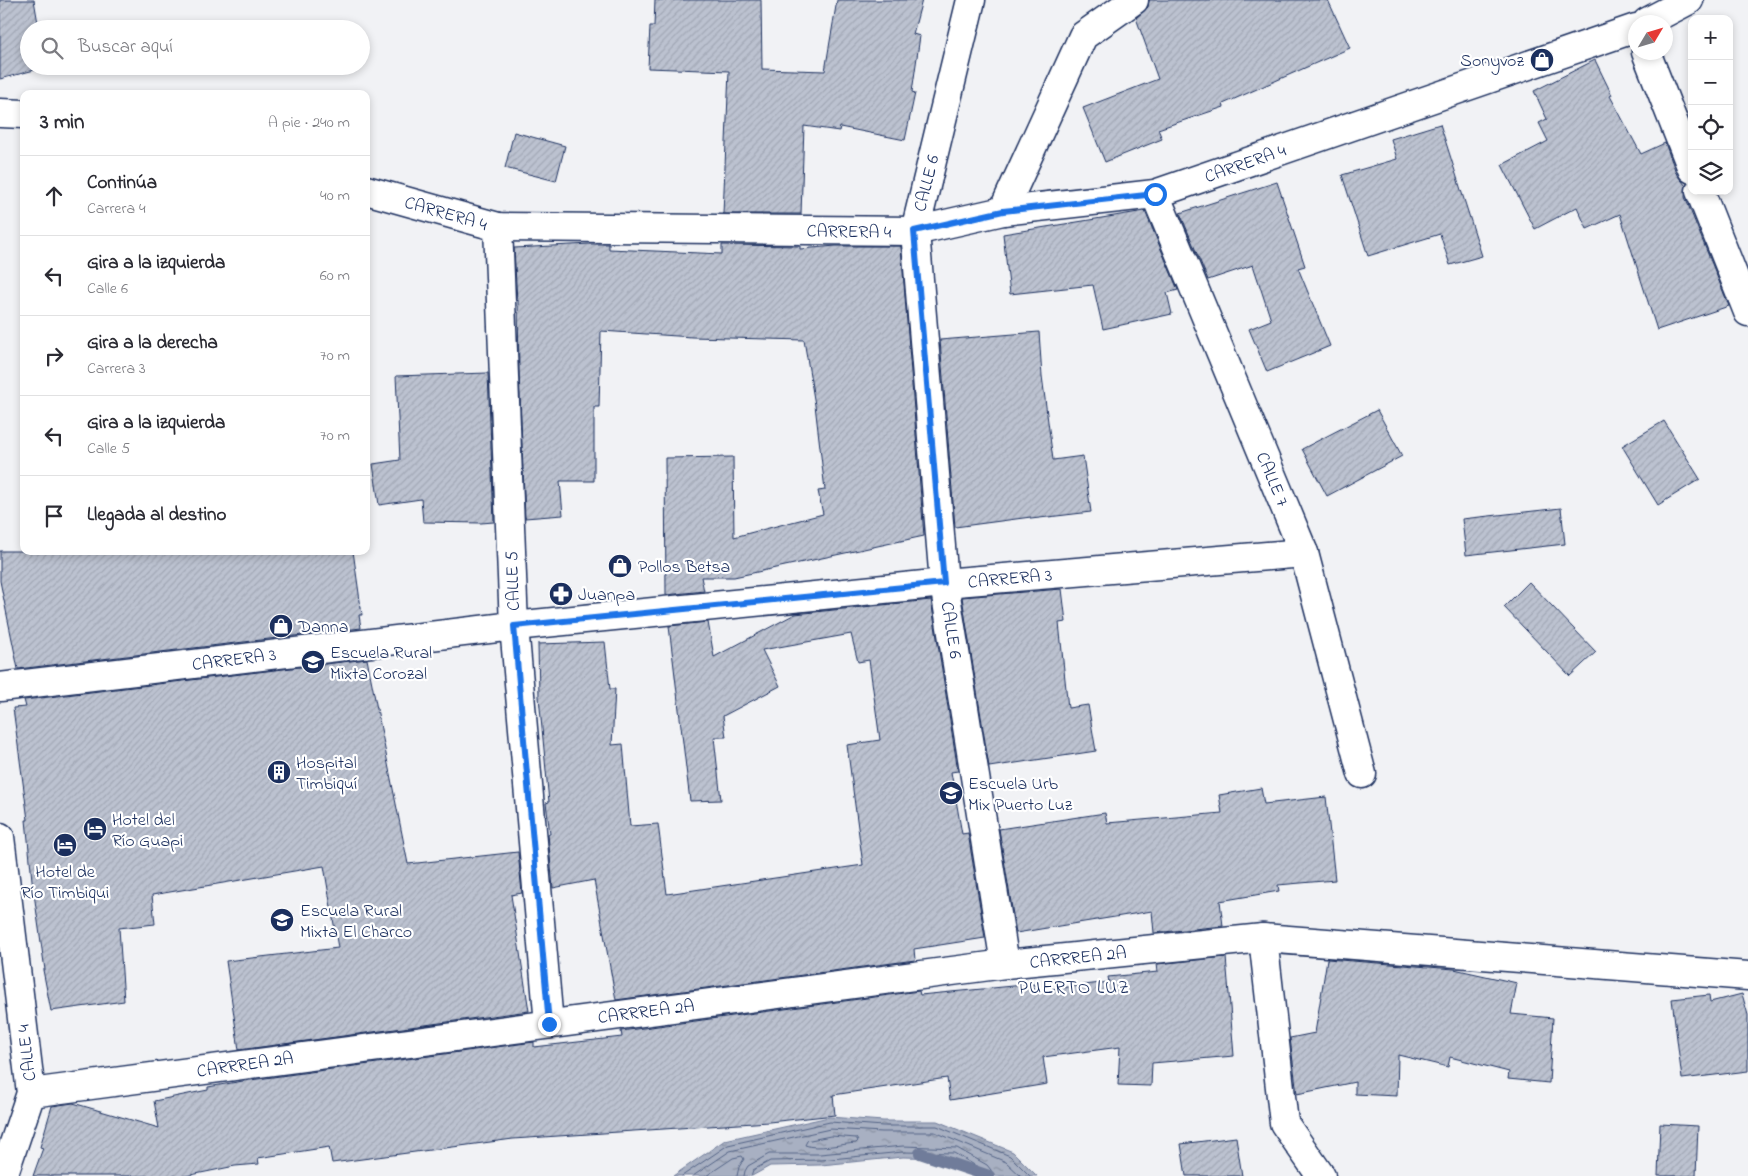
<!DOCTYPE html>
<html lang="es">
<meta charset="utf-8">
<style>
:root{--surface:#fff;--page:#f2f2f3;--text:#2b2b33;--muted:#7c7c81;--line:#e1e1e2}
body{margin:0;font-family:"Indie Flower",sans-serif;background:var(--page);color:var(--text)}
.controls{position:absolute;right:15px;top:15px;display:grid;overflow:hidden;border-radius:10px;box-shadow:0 2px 8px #0003}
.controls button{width:45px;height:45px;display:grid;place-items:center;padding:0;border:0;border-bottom:1px solid var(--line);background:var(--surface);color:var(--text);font:25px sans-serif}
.compass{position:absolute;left:1628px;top:15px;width:45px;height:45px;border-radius:50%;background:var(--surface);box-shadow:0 2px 8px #0003;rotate:52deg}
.stop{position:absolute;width:15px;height:15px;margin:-11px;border:4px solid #1a73e8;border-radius:50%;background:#fff}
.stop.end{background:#1a73e8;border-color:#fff;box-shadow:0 1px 5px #0008}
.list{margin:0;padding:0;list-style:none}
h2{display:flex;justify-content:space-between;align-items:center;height:65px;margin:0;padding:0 20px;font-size:21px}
h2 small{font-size:16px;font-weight:400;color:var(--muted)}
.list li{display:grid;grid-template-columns:32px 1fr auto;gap:15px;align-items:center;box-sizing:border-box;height:80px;padding:0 20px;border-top:1px solid var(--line)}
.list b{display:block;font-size:19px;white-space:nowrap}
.list p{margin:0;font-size:16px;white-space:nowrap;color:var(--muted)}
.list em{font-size:16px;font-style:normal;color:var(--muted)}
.icon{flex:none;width:28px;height:28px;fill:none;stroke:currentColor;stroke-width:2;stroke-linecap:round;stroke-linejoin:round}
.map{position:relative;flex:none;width:1748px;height:1176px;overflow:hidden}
.search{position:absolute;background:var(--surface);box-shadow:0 2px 8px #0003;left:20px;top:20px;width:350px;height:55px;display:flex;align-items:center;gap:12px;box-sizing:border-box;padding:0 18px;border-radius:28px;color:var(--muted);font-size:19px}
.panel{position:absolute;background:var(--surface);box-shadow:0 2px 8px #0003;left:20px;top:90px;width:350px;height:465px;border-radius:10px}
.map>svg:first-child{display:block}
.water{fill:url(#water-ripples);stroke:#707c9a}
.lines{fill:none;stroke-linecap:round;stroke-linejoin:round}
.shore{stroke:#536386;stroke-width:1}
.stream{stroke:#707c9a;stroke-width:12}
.building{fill:url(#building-hatch);stroke:#1b2f5e}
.minor-casing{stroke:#1b2f5e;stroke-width:31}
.minor{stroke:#fff;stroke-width:28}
.route{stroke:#1a73e8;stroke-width:6}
.labels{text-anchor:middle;stroke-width:4.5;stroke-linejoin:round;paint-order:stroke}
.poi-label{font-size:18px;fill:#1b2f5e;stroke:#fff;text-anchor:start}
.street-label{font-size:18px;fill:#1b2f5e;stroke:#fff}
.neighbourhood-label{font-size:19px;letter-spacing:1px;fill:#1b2f5e;stroke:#fff}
</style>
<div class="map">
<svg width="1748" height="1176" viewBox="0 0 1748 1176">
<defs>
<pattern id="water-ripples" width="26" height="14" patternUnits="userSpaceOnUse" patternTransform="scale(1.25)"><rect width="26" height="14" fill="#a8b0c2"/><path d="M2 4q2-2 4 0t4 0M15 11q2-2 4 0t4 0" fill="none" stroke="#8890a1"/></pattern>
<pattern id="building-hatch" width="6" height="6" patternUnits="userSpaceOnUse" patternTransform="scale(1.25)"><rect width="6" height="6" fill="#bcc2d0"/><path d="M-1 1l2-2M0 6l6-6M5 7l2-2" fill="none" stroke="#a1a7b5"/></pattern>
</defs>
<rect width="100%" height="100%" fill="#f1f2f5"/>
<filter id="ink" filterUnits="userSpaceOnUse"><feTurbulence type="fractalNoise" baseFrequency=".02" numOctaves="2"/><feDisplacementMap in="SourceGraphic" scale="10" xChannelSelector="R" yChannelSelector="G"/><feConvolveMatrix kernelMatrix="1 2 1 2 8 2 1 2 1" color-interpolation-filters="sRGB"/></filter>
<g filter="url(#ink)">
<path class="water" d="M 829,1117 L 883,1121 L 937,1121 L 1013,1152 L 1037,1176 L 984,1176 L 953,1158 L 903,1157 L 821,1165 L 770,1166 L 752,1176 L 673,1176 L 725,1140 Z"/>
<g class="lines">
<g class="shore">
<path d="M 831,1136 L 856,1138 L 858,1141 L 856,1143 C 843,1144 816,1150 805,1145 L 807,1141 Z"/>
<path d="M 682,1176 L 728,1145 L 830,1122 L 883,1126 L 937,1126 L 1010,1156 L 1030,1176"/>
<path d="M 693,1176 L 730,1151 L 830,1129 L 882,1132 L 935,1132 L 1006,1162 L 1021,1176"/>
<path d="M 706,1176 L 733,1158 L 742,1156 L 744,1159 L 739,1167 L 737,1176"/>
<path d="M 744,1176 L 745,1171 L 748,1166 L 769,1154 L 820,1154 L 903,1146 L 957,1148 L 987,1165 L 991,1170 L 992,1176"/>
<path d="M 751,1176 L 753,1170 L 770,1161 L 821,1160 L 903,1152 L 954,1153 L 983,1170 L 986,1176"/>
</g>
<path class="stream" d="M 920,1153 L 989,1176"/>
</g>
<g class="building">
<path d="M 0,0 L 34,0 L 39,29 L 29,29 L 29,66 L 46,67 L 0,79 Z"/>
<path d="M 655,0 L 761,0 L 762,69 L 825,71 L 837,0 L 922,0 L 913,34 L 920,36 L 912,92 L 915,93 L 905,140 L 840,127 L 839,131 L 804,126 L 801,214 L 723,214 L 729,71 L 648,68 L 650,26 L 654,26 Z"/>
<path d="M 1149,0 L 1328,0 L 1350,48 L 1223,104 L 1224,107 L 1158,129 L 1162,139 L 1105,162 L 1083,108 L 1158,79 L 1136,18 L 1148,7 Z"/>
<path d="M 1595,60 L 1612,95 L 1610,96 L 1641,154 L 1665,143 L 1677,175 L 1686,186 L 1685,197 L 1729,306 L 1657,330 L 1620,214 L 1587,229 L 1577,207 L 1535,229 L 1502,165 L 1548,141 L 1539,123 L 1547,119 L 1534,91 Z"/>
<path d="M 1440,124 L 1482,256 L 1450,265 L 1440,234 L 1368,256 L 1342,175 L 1397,159 L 1391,139 Z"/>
<path d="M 514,132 L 565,146 L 556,181 L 505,168 Z"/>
<path d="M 1277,182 L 1305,266 L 1298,268 L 1330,346 L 1267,372 L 1249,329 L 1271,320 L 1253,265 L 1208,280 L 1180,213 Z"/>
<path d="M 1145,211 L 1178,290 L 1167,293 L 1172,314 L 1103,329 L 1093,285 L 1010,294 L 1003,234 Z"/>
<path d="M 590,244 L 609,244 L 609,249 L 722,254 L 722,245 L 800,246 L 800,249 L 836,246 L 901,246 L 924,536 L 734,577 L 701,577 L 704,591 L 666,595 L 665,458 L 733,457 L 734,537 L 823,514 L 818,491 L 825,490 L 815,405 L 804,340 L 692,337 L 601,331 L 599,407 L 594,407 L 594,481 L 560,481 L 563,515 L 525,518 L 519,372 L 518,300 L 517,301 L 514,248 Z"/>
<path d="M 1039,332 L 1042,376 L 1053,460 L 1083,456 L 1091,512 L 1031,519 L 1031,517 L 955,527 L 940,340 Z"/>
<path d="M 488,373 L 494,522 L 481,523 L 423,522 L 421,499 L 379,505 L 373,464 L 400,460 L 396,376 Z"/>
<path d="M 1377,410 L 1402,456 L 1327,496 L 1302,449 Z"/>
<path d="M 1664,421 L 1700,479 L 1658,505 L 1622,446 Z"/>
<path d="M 1561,508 L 1565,544 L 1466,555 L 1462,519 Z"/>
<path d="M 0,551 L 353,551 L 362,615 L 359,615 L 361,628 L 18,669 L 0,581 Z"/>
<path d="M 1529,582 L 1596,652 L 1570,676 L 1504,607 Z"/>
<path d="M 1062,589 L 1066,622 L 1059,623 L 1068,708 L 1088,705 L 1096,751 L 989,767 L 962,597 Z"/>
<path d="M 931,600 L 958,771 L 951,772 L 962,834 L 968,833 L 985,938 L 914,949 L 915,960 L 616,1000 L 594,880 L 553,888 L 548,834 L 550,834 L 546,803 L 549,802 L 539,697 L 538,644 L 605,642 L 610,689 L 615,689 L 612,745 L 623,744 L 630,826 L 658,824 L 667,894 L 863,865 L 847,745 L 880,740 L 869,660 L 858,662 L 851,634 L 762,650 L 780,686 L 723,716 L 726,737 L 714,737 L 721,800 L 690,801 L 669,626 L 708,622 L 714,657 L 795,614 Z"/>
<path d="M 367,659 L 408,864 L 518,852 L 522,893 L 511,895 L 529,1011 L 239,1050 L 226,961 L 338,948 L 324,866 L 152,895 L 155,924 L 119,928 L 124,1001 L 51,1011 L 43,970 L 45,970 L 32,880 L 26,820 L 28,820 L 13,708 L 26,707 L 24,700 Z"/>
<path d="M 1261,788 L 1264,804 L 1326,797 L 1335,880 L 1278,885 L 1279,891 L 1220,901 L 1223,926 L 1154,933 L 1152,911 L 1016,933 L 999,829 L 1105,813 L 1107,823 L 1222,813 L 1219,795 Z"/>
<path d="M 1226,957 L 1234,1056 L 1152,1063 L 1151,1086 L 1118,1085 L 1120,1047 L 1043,1057 L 1047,1084 L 950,1100 L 947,1078 L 833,1095 L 835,1115 L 769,1122 L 513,1139 L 332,1163 L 329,1147 L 258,1158 L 259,1164 L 235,1166 L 186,1176 L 33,1176 L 43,1148 L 40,1147 L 52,1106 L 73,1103 L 159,1128 L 154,1101 L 208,1090 L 208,1087 L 243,1081 L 534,1042 L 534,1047 L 622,1037 L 621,1031 L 919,991 L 920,995 L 1034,984 L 1035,991 L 1109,982 L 1108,977 L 1158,972 L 1157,964 Z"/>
<path d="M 1327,959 L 1454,969 L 1517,983 L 1511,1014 L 1553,1018 L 1549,1083 L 1508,1079 L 1509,1072 L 1450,1057 L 1448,1067 L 1398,1055 L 1397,1096 L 1355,1094 L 1355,1082 L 1297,1094 L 1290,1038 L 1315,1033 Z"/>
<path d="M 1742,994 L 1748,1015 L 1748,1071 L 1682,1079 L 1672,999 L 1709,995 L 1710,1002 Z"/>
<path d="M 1660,1124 L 1698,1126 L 1696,1176 L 1658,1176 Z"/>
<path d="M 1236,1137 L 1242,1176 L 1186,1176 L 1181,1144 Z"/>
</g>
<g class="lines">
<g class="minor-casing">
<g id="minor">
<path d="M 971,0 L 915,231 L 944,583 L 1005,964"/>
<path d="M 1647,22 L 1689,0"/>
<path d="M 1646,52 L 1692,169"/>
<path d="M 0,113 L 24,114"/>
<path d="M 366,190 L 498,227 L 915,231 L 1003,211 L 1155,194 L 1636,28"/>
<path d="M 1700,191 L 1748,312"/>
<path d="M 1155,194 L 1304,553 L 1362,774"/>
<path d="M 1003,211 L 1083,36 L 1134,0"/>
<path d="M 498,227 L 514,626 L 549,1024"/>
<path d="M 0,687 L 514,626 L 944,583 L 1304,553"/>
<path d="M 0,837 L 31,1093 L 3,1176"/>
<path d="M 1263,938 L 1284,1123 L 1321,1176"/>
<path d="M 31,1093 L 1005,964 L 1263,938 L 1748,976"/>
</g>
</g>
<use href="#minor" class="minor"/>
</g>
</g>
<g class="lines" filter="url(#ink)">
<path class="route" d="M 549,1024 L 514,626 L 944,583 L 914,231 L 1003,211 L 1155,194"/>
</g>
<defs>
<g id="shop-disc" transform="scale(1.25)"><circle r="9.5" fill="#1b2f5e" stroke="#fff"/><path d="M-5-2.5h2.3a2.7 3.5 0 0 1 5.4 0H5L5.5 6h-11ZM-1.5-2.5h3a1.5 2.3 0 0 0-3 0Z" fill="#fff"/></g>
<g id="pharmacy-disc" transform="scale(1.25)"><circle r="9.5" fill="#1b2f5e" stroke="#fff"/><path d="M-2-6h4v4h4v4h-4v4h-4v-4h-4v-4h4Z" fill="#fff"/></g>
<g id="school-disc" transform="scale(1.25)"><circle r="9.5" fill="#1b2f5e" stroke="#fff"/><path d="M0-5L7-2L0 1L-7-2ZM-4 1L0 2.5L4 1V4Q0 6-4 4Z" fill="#fff"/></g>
<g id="building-disc" transform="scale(1.25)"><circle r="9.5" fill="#1b2f5e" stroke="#fff"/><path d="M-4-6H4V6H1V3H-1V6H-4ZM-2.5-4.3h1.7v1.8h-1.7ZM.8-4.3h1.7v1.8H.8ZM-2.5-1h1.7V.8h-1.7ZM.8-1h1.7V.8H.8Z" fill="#fff"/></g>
<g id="hotel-disc" transform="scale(1.25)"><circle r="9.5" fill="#1b2f5e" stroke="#fff"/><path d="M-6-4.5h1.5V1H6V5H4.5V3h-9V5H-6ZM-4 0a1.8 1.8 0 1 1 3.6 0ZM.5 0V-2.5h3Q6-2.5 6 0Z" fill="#fff"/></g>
</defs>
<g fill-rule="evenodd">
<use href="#shop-disc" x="1542" y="60"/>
<use href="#shop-disc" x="620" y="566"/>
<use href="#pharmacy-disc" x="561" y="594"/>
<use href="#shop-disc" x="281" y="626"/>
<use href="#school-disc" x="313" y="662"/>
<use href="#building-disc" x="279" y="772"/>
<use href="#school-disc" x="951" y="793"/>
<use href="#hotel-disc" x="95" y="829"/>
<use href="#hotel-disc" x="65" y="845"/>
<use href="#school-disc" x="282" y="920"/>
</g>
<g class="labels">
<g class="poi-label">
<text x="1524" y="66" text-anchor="end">Sonyvoz</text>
<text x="638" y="572">Pollos Betsa</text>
<text x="578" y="600">Juanpa</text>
<text x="298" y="632">Danna</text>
<text x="330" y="658">Escuela Rural<tspan x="330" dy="21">Mixta Corozal</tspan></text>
<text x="296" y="768">Hospital<tspan x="296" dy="21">Timbiquí</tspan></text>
<text x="968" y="789">Escuela Urb<tspan x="968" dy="21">Mix Puerto Luz</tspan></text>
<text x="112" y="825">Hotel del<tspan x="112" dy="21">Río Guapi</tspan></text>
<text x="65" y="877" text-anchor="middle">Hotel de<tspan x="65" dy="21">Río Timbiqui</tspan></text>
<text x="300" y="916">Escuela Rural<tspan x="300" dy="21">Mixta El Charco</tspan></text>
</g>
<g class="street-label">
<text transform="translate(1245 163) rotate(-19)" y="6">CARRERA 4</text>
<text transform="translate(926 183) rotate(-76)" y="6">CALLE 6</text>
<text transform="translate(446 213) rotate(16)" y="6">CARRERA 4</text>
<text transform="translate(849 231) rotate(1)" y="6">CARRERA 4</text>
<text transform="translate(1273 479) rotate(67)" y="6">CALLE 7</text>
<text transform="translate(1010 578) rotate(-5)" y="6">CARRERA 3</text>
<text transform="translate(512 581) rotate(-92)" y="6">CALLE 5</text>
<text transform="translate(952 630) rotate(81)" y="6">CALLE 6</text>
<text transform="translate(234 659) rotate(-7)" y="6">CARRERA 3</text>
<text transform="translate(1078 957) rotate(-6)" y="6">CARRREA 2A</text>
<text transform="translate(646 1011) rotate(-7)" y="6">CARRREA 2A</text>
<text transform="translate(26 1053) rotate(-97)" y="6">CALLE 4</text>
<text transform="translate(245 1064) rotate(-8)" y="6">CARRREA 2A</text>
</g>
<g class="neighbourhood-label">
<text x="1074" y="993">PUERTO LUZ</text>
</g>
</g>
</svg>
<div class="controls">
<button>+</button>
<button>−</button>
<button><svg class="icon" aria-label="locate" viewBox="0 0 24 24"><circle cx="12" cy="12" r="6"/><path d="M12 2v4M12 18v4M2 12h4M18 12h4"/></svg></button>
<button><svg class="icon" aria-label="layers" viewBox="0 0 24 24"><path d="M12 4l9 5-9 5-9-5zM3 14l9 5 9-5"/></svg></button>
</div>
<svg class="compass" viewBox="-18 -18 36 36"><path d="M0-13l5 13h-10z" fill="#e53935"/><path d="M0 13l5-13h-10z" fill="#7c7c81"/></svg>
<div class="stop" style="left:1155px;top:194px"></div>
<div class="stop end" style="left:549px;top:1024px"></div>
<div class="search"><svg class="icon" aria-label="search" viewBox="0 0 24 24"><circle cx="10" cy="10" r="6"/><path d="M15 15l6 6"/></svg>Buscar aquí</div>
<section class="panel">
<h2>3 min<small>A pie · 240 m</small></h2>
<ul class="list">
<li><svg class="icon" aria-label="ahead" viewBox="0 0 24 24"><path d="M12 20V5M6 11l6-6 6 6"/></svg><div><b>Continúa</b><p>Carrera 4</p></div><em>40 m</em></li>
<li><svg class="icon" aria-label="left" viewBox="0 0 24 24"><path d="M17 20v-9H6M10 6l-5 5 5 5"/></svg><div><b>Gira a la izquierda</b><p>Calle 6</p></div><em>60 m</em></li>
<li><svg class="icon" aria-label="right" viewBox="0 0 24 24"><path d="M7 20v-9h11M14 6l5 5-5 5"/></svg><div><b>Gira a la derecha</b><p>Carrera 3</p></div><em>70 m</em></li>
<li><svg class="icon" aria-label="left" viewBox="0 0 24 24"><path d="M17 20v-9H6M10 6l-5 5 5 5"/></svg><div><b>Gira a la izquierda</b><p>Calle 5</p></div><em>70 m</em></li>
<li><svg class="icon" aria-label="arrive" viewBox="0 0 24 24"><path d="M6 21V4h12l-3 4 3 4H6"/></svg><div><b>Llegada al destino</b></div></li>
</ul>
</section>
</div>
